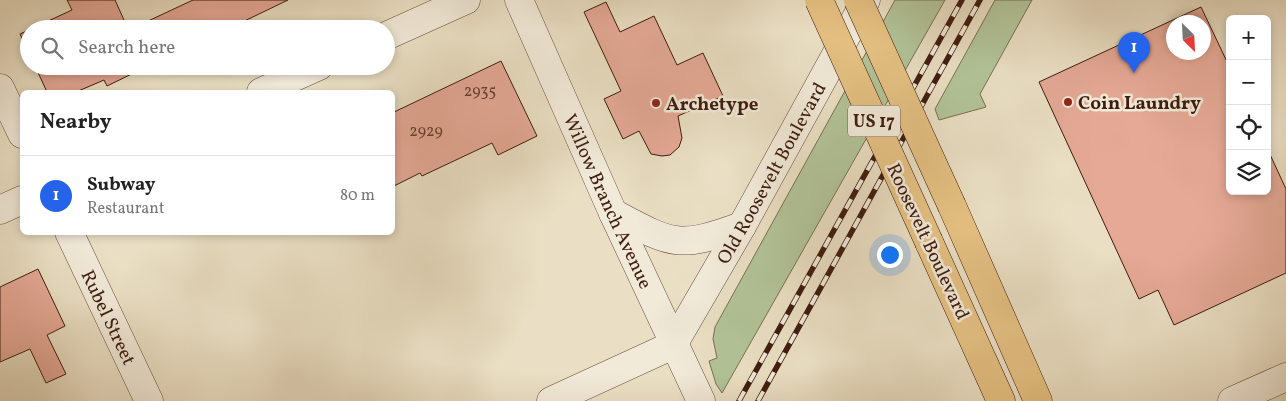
<!DOCTYPE html>
<meta charset="utf-8">
<style>
:root{--surface:#fff;--page:#f2f2f2;--text:#222;--muted:#767676;--line:#e0e0e0;--accent:#2563eb}
body{margin:0;font-family:Vollkorn,serif;background:var(--page);color:var(--text)}
.controls{position:absolute;right:15px;top:15px;display:grid;overflow:hidden;border-radius:8px;box-shadow:0 2px 8px #0003}
.controls button{width:45px;height:45px;display:grid;place-items:center;padding:0;border:0;border-bottom:1px solid var(--line);background:var(--surface);color:var(--text);font:25px sans-serif}
.compass{position:absolute;left:1166px;top:15px;width:45px;height:45px;border-radius:50%;background:var(--surface);box-shadow:0 2px 8px #0003;rotate:156deg}
.you{position:absolute;left:889px;top:254px;width:18px;height:18px;margin:-12px;border:4px solid #fff;border-radius:50%;background:#1a73e8;box-shadow:0 0 0 8px #1a73e833}
.badge{display:grid;place-items:center;width:32px;height:32px;border-radius:50%;background:var(--accent);color:#fff;font-size:16px;font-weight:700}
.pin{position:absolute;translate:-50% -41px;filter:drop-shadow(0 1px 2px #0008)}
.pin::after{content:'';position:absolute;top:26px;width:18px;height:15px;background:inherit;clip-path:polygon(0 0,100% 0,50% 100%)}
.list{margin:0;padding:0;list-style:none}
h2{display:flex;justify-content:space-between;align-items:center;height:65px;margin:0;padding:0 20px;font-size:21px}
h2 small{font-size:16px;font-weight:400;color:var(--muted)}
.list li{display:grid;grid-template-columns:32px 1fr auto;gap:15px;align-items:center;box-sizing:border-box;height:80px;padding:0 20px;border-top:1px solid var(--line)}
.list b{display:block;font-size:19px;white-space:nowrap}
.list p{margin:0;font-size:16px;white-space:nowrap;color:var(--muted)}
.list em{font-size:16px;font-style:normal;color:var(--muted)}
.icon{flex:none;width:28px;height:28px;fill:none;stroke:currentColor;stroke-width:2;stroke-linecap:round;stroke-linejoin:round}
.map{position:relative;flex:none;width:1286px;height:401px;overflow:hidden}
.search{position:absolute;background:var(--surface);box-shadow:0 2px 8px #0003;left:20px;top:20px;width:375px;height:55px;display:flex;align-items:center;gap:12px;box-sizing:border-box;padding:0 18px;border-radius:28px;color:var(--muted);font-size:19px}
.panel{position:absolute;background:var(--surface);box-shadow:0 2px 8px #0003;left:20px;top:90px;width:375px;height:145px;border-radius:8px}
.map>svg:first-child{display:block}
.green{fill:#b2c398;stroke:#787053}
.building{fill:#e5a996;stroke:#3e1c0e;fill-rule:evenodd}
.lines{fill:none;stroke-linecap:round;stroke-linejoin:round}
.minor-casing{stroke:#694d3c;stroke-width:29}
.tertiary-casing{stroke:#694d3c;stroke-width:29}
.motorway-casing{stroke:#3e1c0e;stroke-width:29}
.minor{stroke:#f1ead9;stroke-width:28}
.tertiary{stroke:#f1ead9;stroke-width:28}
.motorway{stroke:#e5c082;stroke-width:28}
.rail-casing{stroke:#3e1c0e;stroke-width:5.5}
.rail{stroke:#f1ead9;stroke-width:4;stroke-dasharray:11;stroke-linecap:butt}
.motorway-bridge-casing{stroke:#3e1c0e;stroke-width:29;stroke-linecap:butt}
.motorway-bridge{stroke:#e5c082;stroke-width:28}
.poi-dot{fill:#8f2418;stroke:#f1ead9;stroke-width:2}
.labels{text-anchor:middle;stroke-width:5;stroke-linejoin:round;paint-order:stroke}
.number-label{font-size:16px;fill:#683f30}
.shield{fill:#f1ead9;stroke:#745a4b;stroke-width:1}
.shield-label{font-size:18px;font-weight:bold;fill:#3e1c0e}
.poi-label{font-size:19px;font-weight:bold;fill:#3e1c0e;stroke:#f1ead9;text-anchor:start}
.street-label{font-size:19px;fill:#3e1c0e;stroke:#f1ead9}
</style>
<div class="map">
<svg width="1286" height="401" viewBox="0 0 1286 401">
<rect width="100%" height="100%" fill="#eadfc4"/>
<filter id="stains"><feTurbulence type="fractalNoise" baseFrequency=".004" numOctaves="4"/><feColorMatrix values="0 0 0 0 .2 0 0 0 0 .09 0 0 0 0 .02 0 0 0 .5 -.17"/></filter>
<radialGradient id="worn" r=".72"><stop offset=".6" stop-color="#630" stop-opacity="0"/><stop offset="1" stop-color="#630" stop-opacity=".3"/></radialGradient>
<g class="green">
<path d="M 895,0 L 945,0 L 722,393 L 716,384 L 709,361 L 717,358 L 713,339 L 715,327 Z"/>
<path d="M 995,0 L 1032,0 L 980,94 L 986,107 L 939,120 L 935,109 Z"/>
</g>
<g class="building">
<path d="M 67,0 L 115,0 L 128,29 L 31,29 L 72,10 Z"/>
<path d="M 193,0 L 288,0 L 228,29 L 131,29 Z"/>
<path d="M 606,2 L 620,32 L 654,16 L 677,65 L 703,53 L 723,96 L 678,116 L 682,138 L 679,147 L 670,155 L 662,156 L 651,154 L 639,131 L 623,139 L 604,99 L 621,91 L 584,12 Z"/>
<path d="M 1201,7 L 1230,68 L 1230,191 L 1267,191 L 1267,148 L 1286,189 L 1286,273 L 1174,325 L 1158,290 L 1139,299 L 1039,82 ZM 1174,22 L 1204,22 L 1204,52 L 1174,52 Z"/>
<path d="M 29,30 L 29,53 L 20,34 Z"/>
<path d="M 501,61 L 537,136 L 498,155 L 492,143 L 422,176 L 420,173 L 392,187 L 392,113 Z"/>
<path d="M 35,66 L 146,66 L 146,67 L 107,86 L 104,80 L 76,92 L 47,92 Z"/>
<path d="M 38,269 L 65,326 L 47,335 L 66,374 L 46,383 L 30,349 L 0,362 L 0,287 Z"/>
</g>
<g class="lines">
<g class="minor-casing">
<g id="minor">
<path id="s1" d="M 519,0 L 613,213 L 701,401"/>
<path d="M 0,88 L 22,134"/>
<path id="s2" d="M 69,232 L 149,401"/>
<path d="M 551,401 L 673,345"/>
<path d="M 1232,401 L 1286,377"/>
</g>
</g>
<g class="tertiary-casing">
<g id="tertiary">
<path d="M 386,36 L 466,0"/>
<path d="M 261,92 L 319,66"/>
<path d="M 0,210 L 22,200"/>
<path d="M 613,213 C 673,245 678,249 742,226"/>
<path id="s3" d="M 673,345 L 742,226 L 866,0"/>
</g>
</g>
<g class="motorway-casing">
<g id="motorway">
<path d="M 952,206 L 1038,401"/>
<path d="M 929,242 L 1001,401"/>
</g>
</g>
<use href="#minor" class="minor"/>
<use href="#tertiary" class="tertiary"/>
<use href="#motorway" class="motorway"/>
<g class="rail-casing">
<g id="rail">
<path d="M 739,401 L 962,0"/>
<path d="M 758,401 L 980,0"/>
</g>
</g>
<use href="#rail" class="rail"/>
<g class="motorway-bridge-casing">
<g id="motorway-bridge">
<path d="M 819,0 L 929,242"/>
<path d="M 858,0 L 952,206"/>
</g>
</g>
<use href="#motorway-bridge" class="motorway-bridge"/>
</g>
<g class="poi-dot">
<circle cx="1068" cy="102" r="5"/>
<circle cx="656" cy="103" r="5"/>
</g>
<g class="labels">
<g class="number-label">
<text x="480" y="96">2935</text>
<text x="426" y="136">2929</text>
</g>
<rect class="shield" x="848" y="105.5" width="52" height="31" rx="4"/>
<g class="shield-label">
<text x="874" y="127">US 17</text>
</g>
<g class="poi-label">
<text x="1078" y="109">Coin Laundry</text>
<text x="666" y="110">Archetype</text>
</g>
<g class="street-label">
<text dy="7" stroke="none"><textPath href="#s3" startOffset="198">Old Roosevelt Boulevard</textPath></text>
<text dy="7" stroke="none"><textPath href="#s1" startOffset="220">Willow Branch Avenue</textPath></text>
<text transform="translate(929 241) rotate(65)" y="7">Roosevelt Boulevard</text>
<text dy="7" stroke="none"><textPath href="#s2" startOffset="94">Rubel Street</textPath></text>
</g>
</g>
<rect width="100%" height="100%" filter="url(#stains)"/>
<rect width="100%" height="100%" fill="url(#worn)"/>
</svg>
<div class="controls">
<button>+</button>
<button>−</button>
<button><svg class="icon" aria-label="locate" viewBox="0 0 24 24"><circle cx="12" cy="12" r="6"/><path d="M12 2v4M12 18v4M2 12h4M18 12h4"/></svg></button>
<button><svg class="icon" aria-label="layers" viewBox="0 0 24 24"><path d="M12 4l9 5-9 5-9-5zM3 14l9 5 9-5"/></svg></button>
</div>
<svg class="compass" viewBox="-18 -18 36 36"><path d="M0-13l5 13h-10z" fill="#e53935"/><path d="M0 13l5-13h-10z" fill="#767676"/></svg>
<div class="you"></div>
<div class="pin badge" style="left:1134px;top:73px">1</div>
<div class="search"><svg class="icon" aria-label="search" viewBox="0 0 24 24"><circle cx="10" cy="10" r="6"/><path d="M15 15l6 6"/></svg>Search here</div>
<section class="panel">
<h2>Nearby<small></small></h2>
<ul class="list">
<li><span class="badge">1</span><div><b>Subway</b><p>Restaurant</p></div><em>80 m</em></li>
</ul>
</section>
</div>
